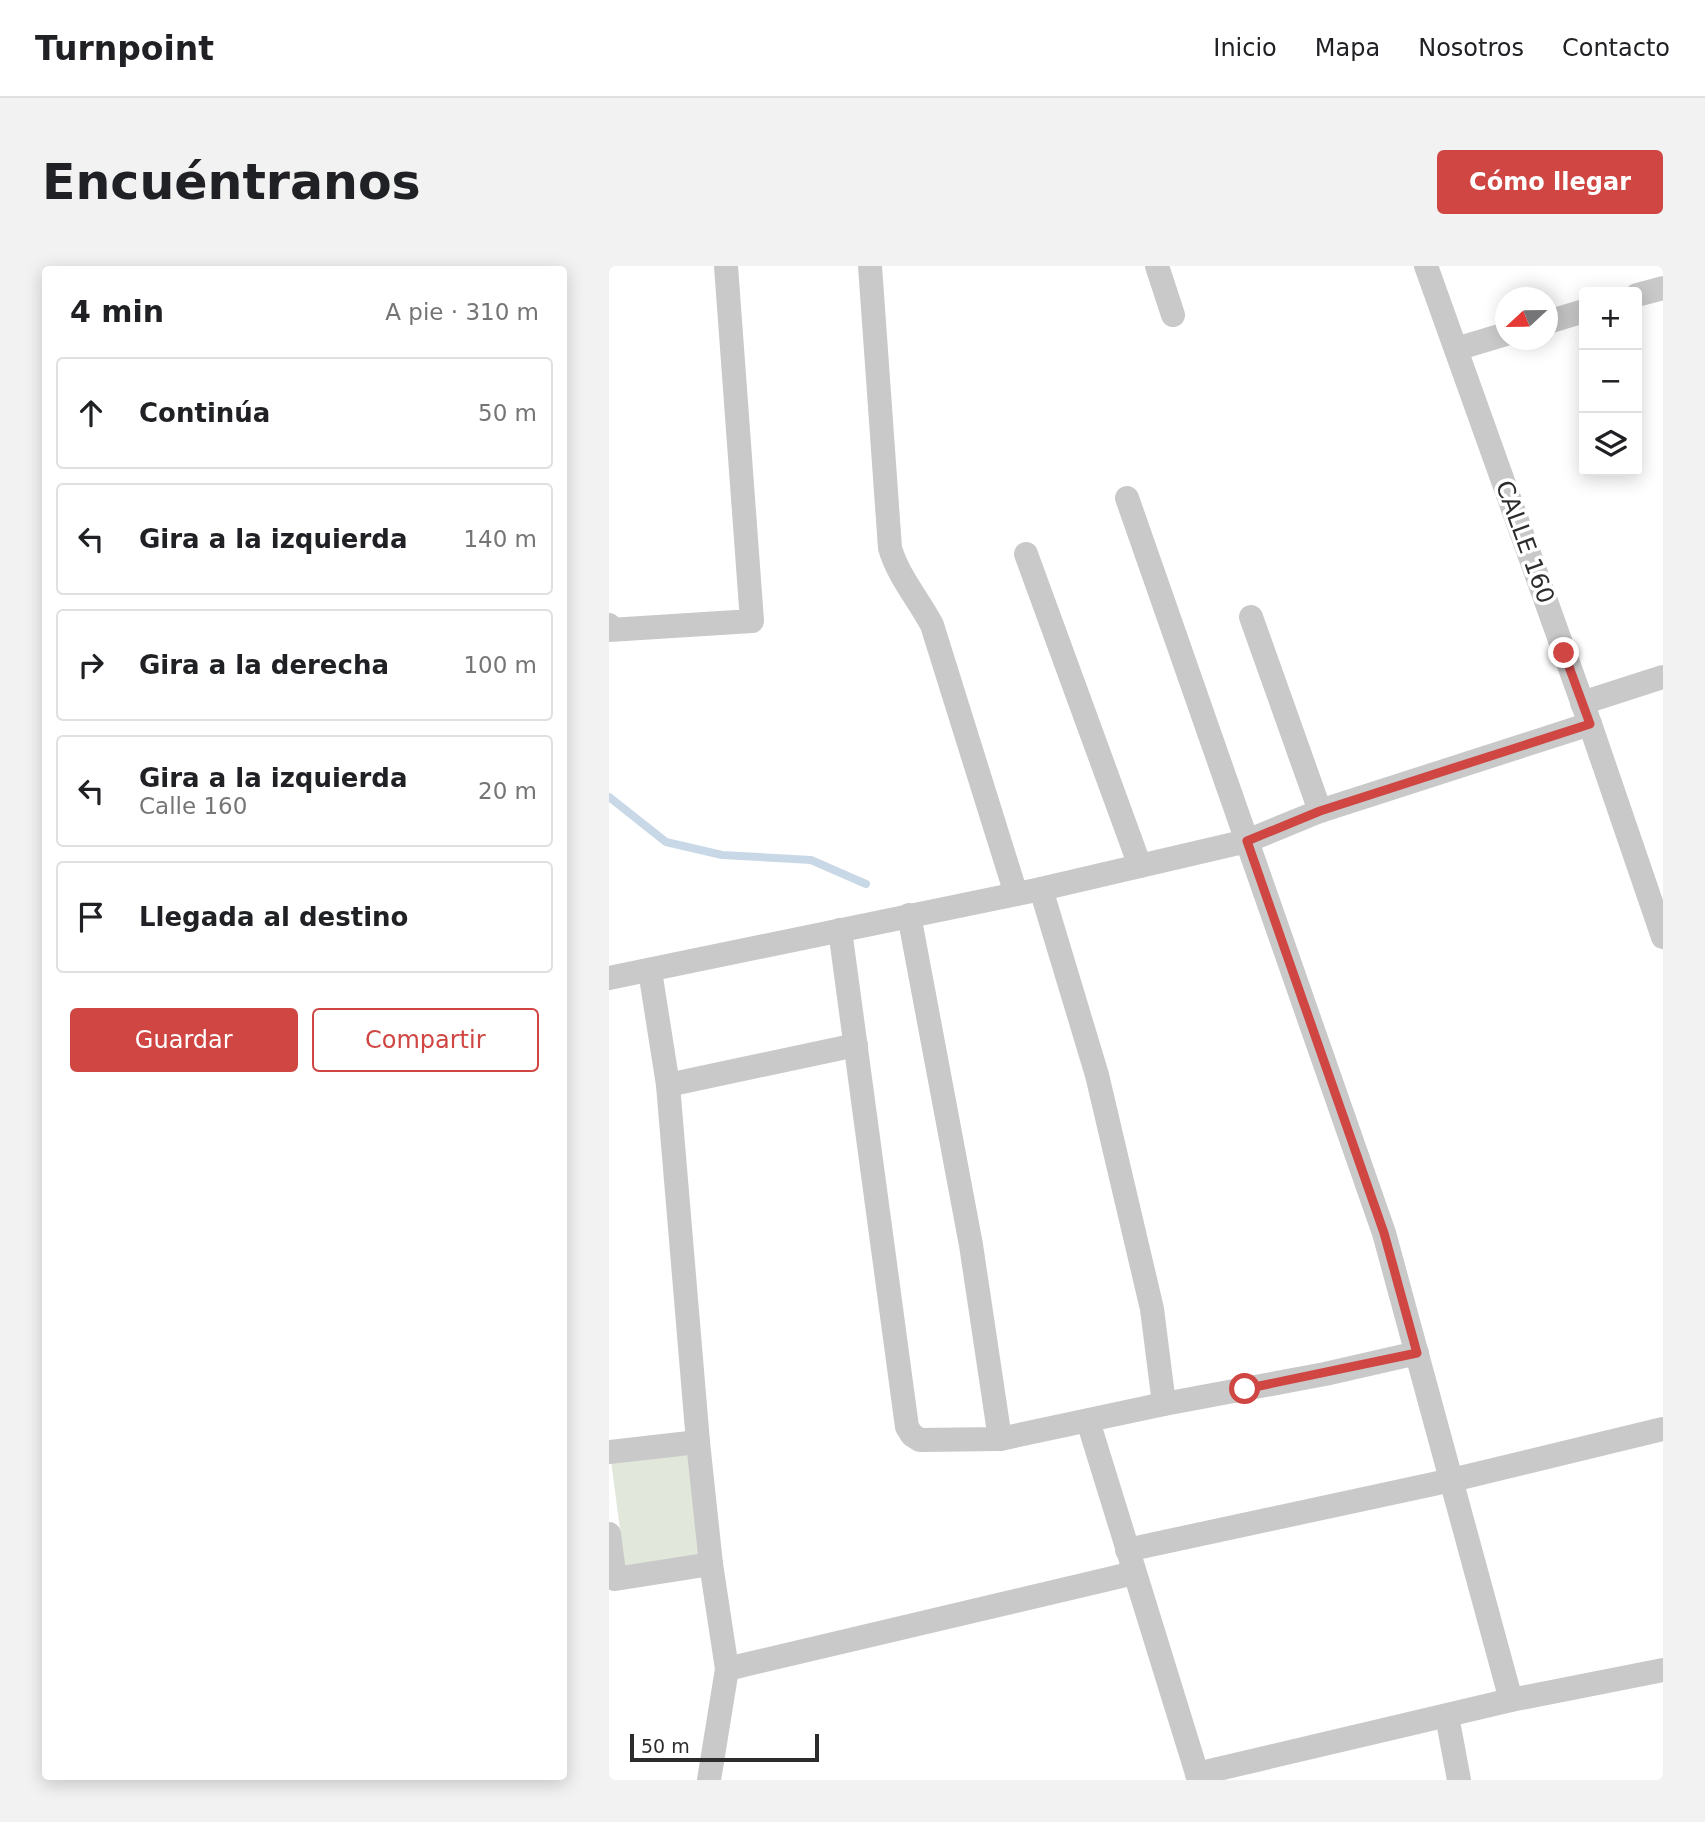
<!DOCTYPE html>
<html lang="es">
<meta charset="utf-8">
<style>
:root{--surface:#fff;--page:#f2f2f2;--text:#202124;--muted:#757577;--line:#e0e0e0;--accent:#cf4643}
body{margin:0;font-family:"DejaVu Sans",sans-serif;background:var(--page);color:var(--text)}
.controls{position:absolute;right:21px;top:21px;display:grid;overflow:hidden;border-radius:7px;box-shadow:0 4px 18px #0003}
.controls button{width:63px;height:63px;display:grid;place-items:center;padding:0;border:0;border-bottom:2px solid var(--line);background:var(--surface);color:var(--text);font:35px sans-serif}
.compass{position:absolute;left:886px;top:21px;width:63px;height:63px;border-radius:50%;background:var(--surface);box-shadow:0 4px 18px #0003;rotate:248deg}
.scale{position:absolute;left:21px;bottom:18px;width:189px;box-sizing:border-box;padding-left:7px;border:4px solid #2c2c2c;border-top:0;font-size:19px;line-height:24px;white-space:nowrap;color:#2c2c2c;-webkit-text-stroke:5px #fff;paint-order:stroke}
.stop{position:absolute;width:21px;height:21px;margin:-16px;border:5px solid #cf4643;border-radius:50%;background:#fff}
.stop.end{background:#cf4643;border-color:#fff;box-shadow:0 2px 7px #0008}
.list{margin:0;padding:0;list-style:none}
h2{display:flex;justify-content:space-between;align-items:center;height:91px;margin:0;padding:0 28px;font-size:30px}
h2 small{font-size:23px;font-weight:400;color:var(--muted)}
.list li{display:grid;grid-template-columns:46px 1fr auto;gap:21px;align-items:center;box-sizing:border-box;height:112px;margin:0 14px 14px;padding:0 14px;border:2px solid var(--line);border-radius:7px}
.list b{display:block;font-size:26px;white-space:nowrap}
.list p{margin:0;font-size:23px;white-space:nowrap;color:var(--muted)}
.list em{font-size:23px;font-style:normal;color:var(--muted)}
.actions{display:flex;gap:14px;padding:21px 28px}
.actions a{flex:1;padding:16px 0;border:2px solid var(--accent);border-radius:7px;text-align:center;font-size:24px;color:var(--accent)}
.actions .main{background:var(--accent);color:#fff}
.icon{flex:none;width:38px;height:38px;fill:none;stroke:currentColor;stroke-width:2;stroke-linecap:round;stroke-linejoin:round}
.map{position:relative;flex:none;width:1054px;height:1514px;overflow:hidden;border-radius:7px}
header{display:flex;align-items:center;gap:42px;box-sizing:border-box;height:98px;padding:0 35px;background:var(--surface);border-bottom:2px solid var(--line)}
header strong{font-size:33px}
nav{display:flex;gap:38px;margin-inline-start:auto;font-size:24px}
.intro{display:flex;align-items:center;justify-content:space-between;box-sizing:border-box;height:168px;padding:0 42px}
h1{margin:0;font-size:49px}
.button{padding:18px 32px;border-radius:7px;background:var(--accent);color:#fff;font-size:24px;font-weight:700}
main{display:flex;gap:42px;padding:0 42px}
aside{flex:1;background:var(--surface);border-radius:7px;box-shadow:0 4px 18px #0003}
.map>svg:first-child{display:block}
.green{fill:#e1e8db}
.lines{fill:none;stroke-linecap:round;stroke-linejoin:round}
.stream{stroke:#c9d8e6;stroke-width:8}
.minor{stroke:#c9c9c9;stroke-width:24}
.route{stroke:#cf4643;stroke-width:9}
.labels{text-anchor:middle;stroke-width:7;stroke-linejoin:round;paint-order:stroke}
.street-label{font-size:24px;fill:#2c2c2c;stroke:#fff}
</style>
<header>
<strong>Turnpoint</strong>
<nav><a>Inicio</a><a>Mapa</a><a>Nosotros</a><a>Contacto</a></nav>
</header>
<div class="intro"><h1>Encuéntranos</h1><a class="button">Cómo llegar</a></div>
<main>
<aside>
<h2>4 min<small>A pie · 310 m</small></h2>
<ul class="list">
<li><svg class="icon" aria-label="ahead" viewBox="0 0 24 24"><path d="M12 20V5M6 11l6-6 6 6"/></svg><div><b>Continúa</b></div><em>50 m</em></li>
<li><svg class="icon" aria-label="left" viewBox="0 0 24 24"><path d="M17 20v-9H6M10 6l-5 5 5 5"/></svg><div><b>Gira a la izquierda</b></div><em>140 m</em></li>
<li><svg class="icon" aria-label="right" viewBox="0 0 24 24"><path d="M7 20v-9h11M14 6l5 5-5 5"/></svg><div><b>Gira a la derecha</b></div><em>100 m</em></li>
<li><svg class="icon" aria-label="left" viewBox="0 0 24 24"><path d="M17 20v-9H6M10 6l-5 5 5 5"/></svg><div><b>Gira a la izquierda</b><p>Calle 160</p></div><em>20 m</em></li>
<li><svg class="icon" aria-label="arrive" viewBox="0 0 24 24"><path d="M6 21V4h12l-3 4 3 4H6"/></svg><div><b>Llegada al destino</b></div></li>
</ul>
<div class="actions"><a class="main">Guardar</a><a>Compartir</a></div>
</aside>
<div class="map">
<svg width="1054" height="1514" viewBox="0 0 1054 1514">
<rect width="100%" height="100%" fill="#fff"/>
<path class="green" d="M 81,1189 L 90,1290 L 16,1301 L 2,1195 Z"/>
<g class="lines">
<path class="stream" d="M 0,531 L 57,576 L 113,589 L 202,594 L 257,618"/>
<g class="minor">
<path d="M 261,0 L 281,282 C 289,310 310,334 323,359 L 407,628"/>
<path d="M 548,0 L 564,49"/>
<path d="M 817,0 L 981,458 L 1054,671"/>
<path d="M 1028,29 L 1054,22"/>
<path d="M 939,56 L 975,45"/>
<path d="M 847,83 L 897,68"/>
<path d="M 518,232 L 775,967 L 902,1434"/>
<path d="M 417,288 L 531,600"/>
<path d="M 642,351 L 711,545"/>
<path d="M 0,359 L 0,364 L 143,355 L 117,0"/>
<path d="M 973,437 L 1054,411"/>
<path d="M 432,623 L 488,809 L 543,1043 L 555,1138"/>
<path d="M 300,649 L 362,979 L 391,1173"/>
<path d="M 231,664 L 298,1161 L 303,1169 L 311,1174 L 391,1173 L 555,1138 L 716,1108 L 808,1087"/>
<path d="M 41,705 L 59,819 L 89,1176 L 102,1298 L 118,1403 L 100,1514"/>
<path d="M 0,712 L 432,623 L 638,575 L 711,545 L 981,458"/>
<path d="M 59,819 L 247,779"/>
<path d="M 479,1155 L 590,1514"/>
<path d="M 0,1186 L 89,1176"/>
<path d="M 0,1268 L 6,1313 L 102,1298"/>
<path d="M 518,1284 L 843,1214 L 1054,1163"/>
<path d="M 118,1403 L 525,1307"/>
<path d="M 838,1450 L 850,1514"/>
<path d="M 588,1508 L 902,1434 L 1054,1404"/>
</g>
</g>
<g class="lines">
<path class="route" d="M 636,1123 L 808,1087 L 775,967 L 638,575 L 711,545 L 981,458 L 955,387"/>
</g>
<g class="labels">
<g class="street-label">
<text transform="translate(916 276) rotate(70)" y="8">CALLE 160</text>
</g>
</g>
</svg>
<div class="controls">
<button>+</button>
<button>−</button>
<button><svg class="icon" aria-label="layers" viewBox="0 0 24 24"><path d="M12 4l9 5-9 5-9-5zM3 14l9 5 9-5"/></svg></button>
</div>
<svg class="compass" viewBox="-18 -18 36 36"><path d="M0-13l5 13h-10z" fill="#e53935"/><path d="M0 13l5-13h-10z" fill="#757577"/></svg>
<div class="scale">50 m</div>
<div class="stop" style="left:636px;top:1123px"></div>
<div class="stop end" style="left:955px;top:387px"></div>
</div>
</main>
